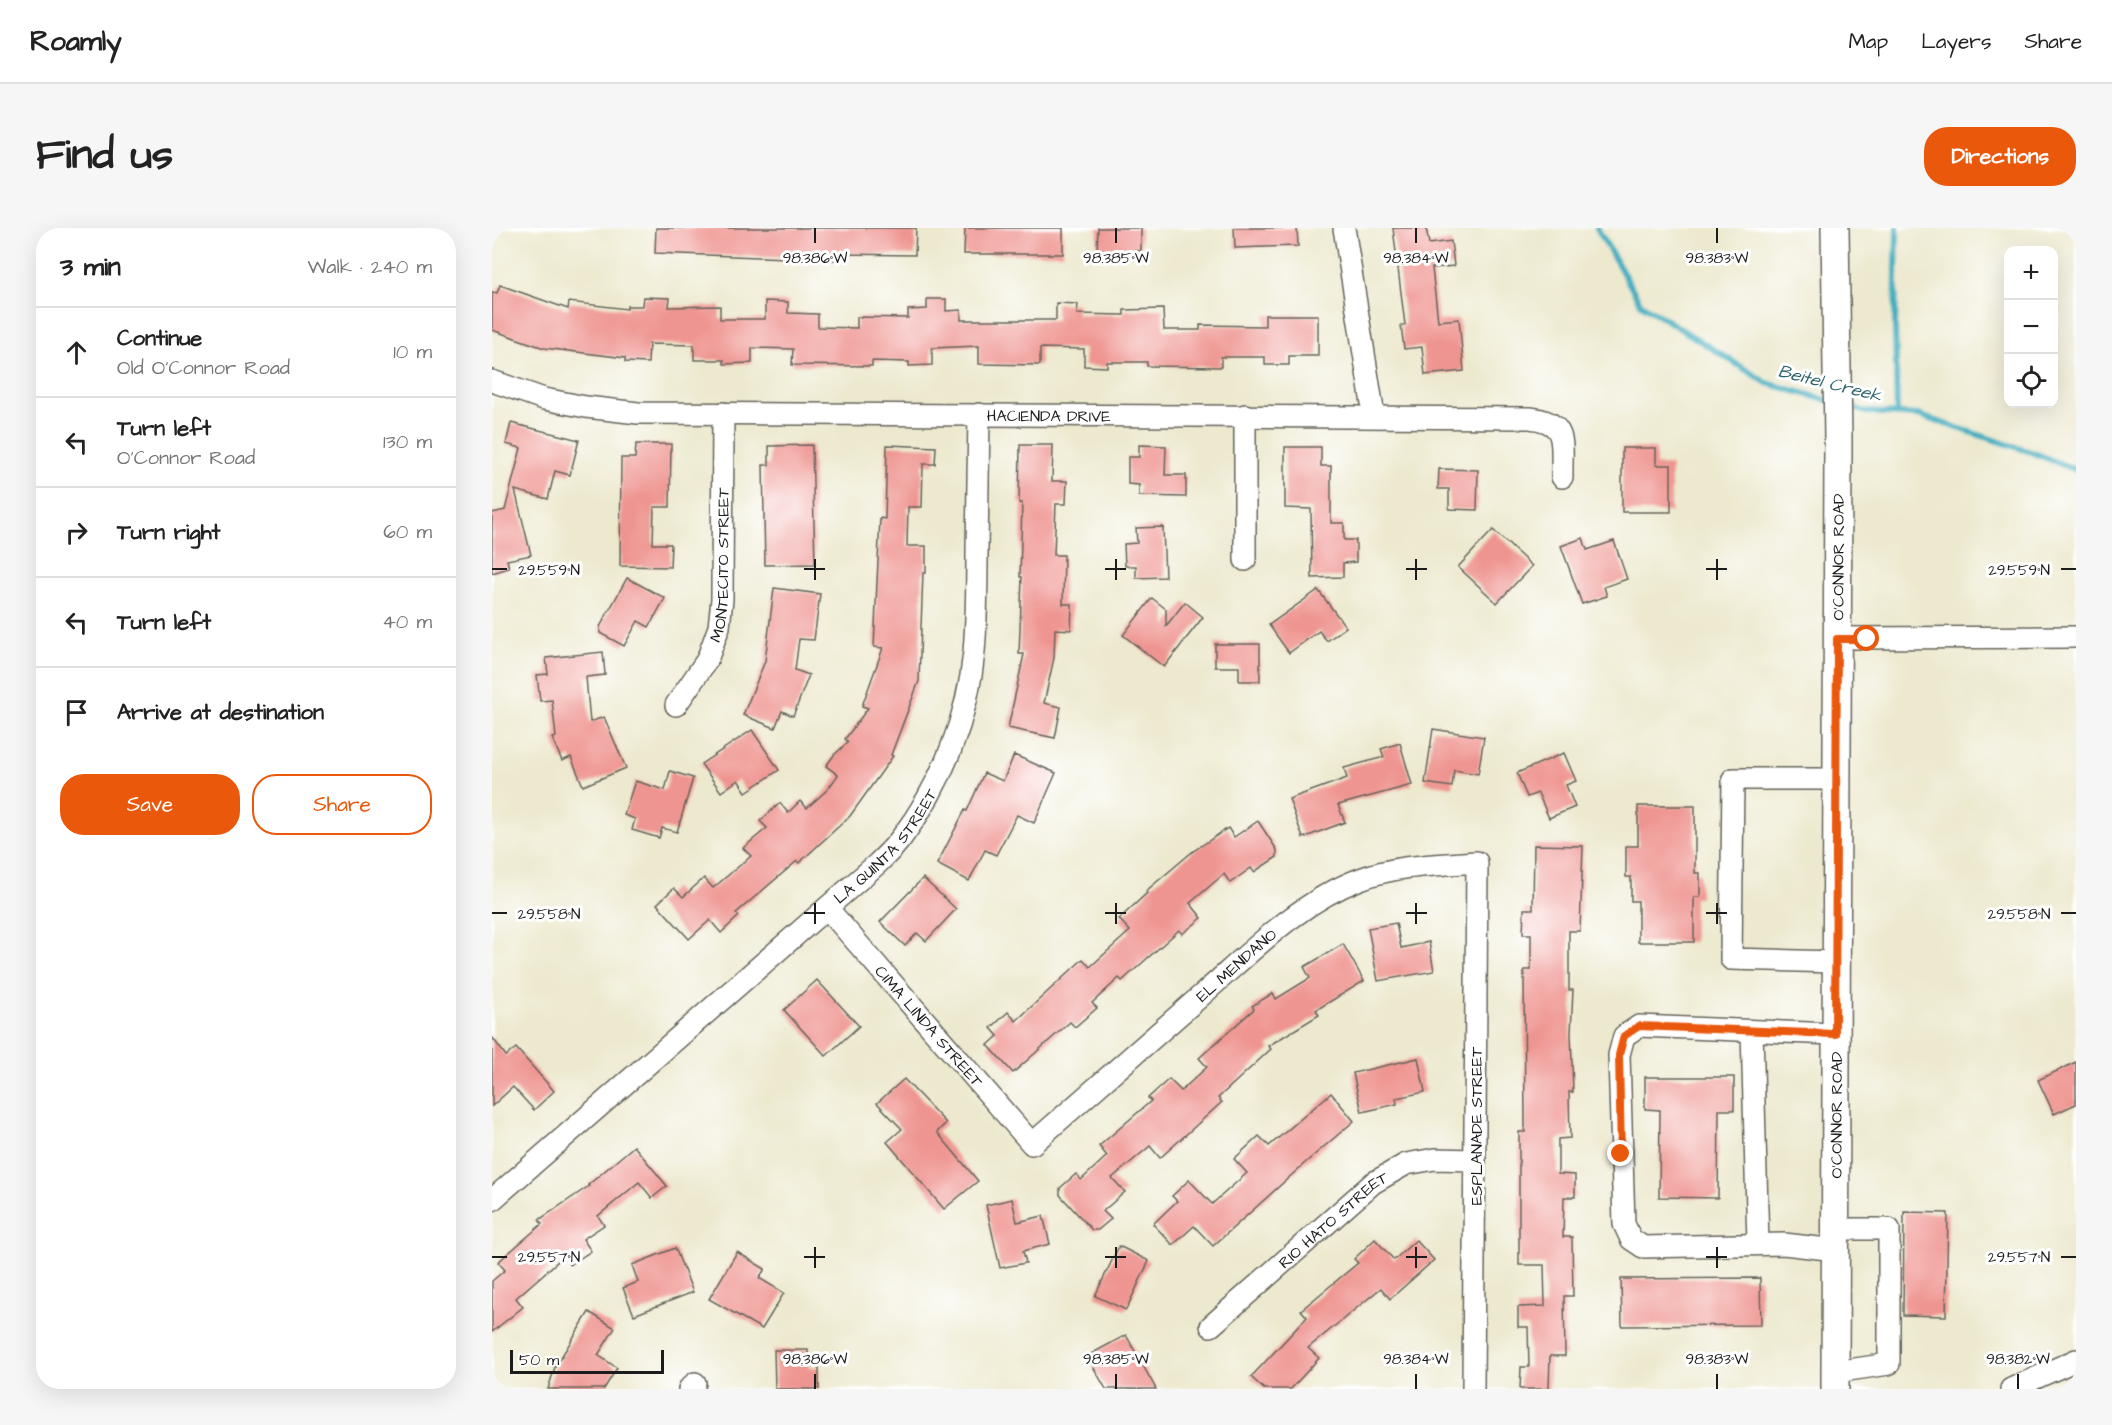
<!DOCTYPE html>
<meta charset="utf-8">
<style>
:root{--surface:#fff;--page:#f6f6f6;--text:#222;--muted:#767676;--line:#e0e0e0;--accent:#ea580c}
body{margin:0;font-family:"Architects Daughter",sans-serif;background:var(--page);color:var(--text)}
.controls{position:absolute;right:18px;top:18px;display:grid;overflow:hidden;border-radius:12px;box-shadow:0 6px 24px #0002}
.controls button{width:54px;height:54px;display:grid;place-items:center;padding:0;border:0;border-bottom:2px solid var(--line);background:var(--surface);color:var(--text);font:30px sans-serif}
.scale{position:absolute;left:18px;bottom:15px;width:154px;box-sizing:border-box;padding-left:6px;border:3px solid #1c1c1c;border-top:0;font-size:16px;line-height:21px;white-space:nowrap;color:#1c1c1c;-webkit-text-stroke:4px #fff;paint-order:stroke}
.stop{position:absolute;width:18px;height:18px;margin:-14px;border:4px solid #ea580c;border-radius:50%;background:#fff}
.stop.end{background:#ea580c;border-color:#fff;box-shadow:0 2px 6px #0008}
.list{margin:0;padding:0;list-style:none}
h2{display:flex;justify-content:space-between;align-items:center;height:78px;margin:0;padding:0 24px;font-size:26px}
h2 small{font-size:20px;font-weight:400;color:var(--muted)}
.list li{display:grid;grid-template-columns:39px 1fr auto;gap:18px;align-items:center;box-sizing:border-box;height:90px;padding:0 24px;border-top:2px solid var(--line)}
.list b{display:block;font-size:22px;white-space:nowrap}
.list p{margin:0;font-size:20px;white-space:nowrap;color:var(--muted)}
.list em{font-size:20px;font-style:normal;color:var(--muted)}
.actions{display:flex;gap:12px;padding:18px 24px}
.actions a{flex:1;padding:14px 0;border:2px solid var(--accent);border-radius:24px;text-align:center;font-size:21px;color:var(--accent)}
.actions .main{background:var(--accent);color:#fff}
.icon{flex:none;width:33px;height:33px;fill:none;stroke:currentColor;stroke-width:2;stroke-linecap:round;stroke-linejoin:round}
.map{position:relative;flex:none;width:1584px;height:1161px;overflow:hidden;border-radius:24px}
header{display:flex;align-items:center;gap:36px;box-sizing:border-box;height:84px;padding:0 30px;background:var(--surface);border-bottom:2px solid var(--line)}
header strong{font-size:28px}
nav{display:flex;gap:33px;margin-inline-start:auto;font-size:21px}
.intro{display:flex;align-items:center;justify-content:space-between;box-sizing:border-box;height:144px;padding:0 36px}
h1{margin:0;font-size:42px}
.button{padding:15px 27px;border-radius:24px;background:var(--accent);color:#fff;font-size:21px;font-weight:700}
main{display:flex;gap:36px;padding:0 36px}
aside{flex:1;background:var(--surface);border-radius:24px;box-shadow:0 6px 24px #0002}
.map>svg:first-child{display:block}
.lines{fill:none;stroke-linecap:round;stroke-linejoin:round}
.stream{stroke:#41adbf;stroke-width:6}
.building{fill:#ef9591}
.minor-casing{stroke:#65645b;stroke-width:24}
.major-casing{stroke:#65645b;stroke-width:30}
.minor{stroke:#fff;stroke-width:21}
.major{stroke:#fff;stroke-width:27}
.route{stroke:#ea580c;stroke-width:8}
.ticks{fill:none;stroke:#1c1c1c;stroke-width:2}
.labels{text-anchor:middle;stroke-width:6;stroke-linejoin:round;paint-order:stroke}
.street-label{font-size:16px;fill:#1c1c1c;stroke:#fff}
.water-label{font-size:18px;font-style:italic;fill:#2e646e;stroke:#fff}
.ticks-label{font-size:15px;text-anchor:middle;fill:#1c1c1c;stroke:#fff;stroke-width:6;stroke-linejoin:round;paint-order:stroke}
</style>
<header>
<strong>Roamly</strong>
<nav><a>Map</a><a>Layers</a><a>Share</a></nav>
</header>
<div class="intro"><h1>Find us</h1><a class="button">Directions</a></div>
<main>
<aside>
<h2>3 min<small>Walk · 240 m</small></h2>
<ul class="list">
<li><svg class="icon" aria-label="ahead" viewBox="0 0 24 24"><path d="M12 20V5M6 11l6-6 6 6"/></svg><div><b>Continue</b><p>Old O'Connor Road</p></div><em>10 m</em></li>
<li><svg class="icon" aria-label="left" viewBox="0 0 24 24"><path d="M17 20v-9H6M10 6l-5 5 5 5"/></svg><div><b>Turn left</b><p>O'Connor Road</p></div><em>130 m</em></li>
<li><svg class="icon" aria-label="right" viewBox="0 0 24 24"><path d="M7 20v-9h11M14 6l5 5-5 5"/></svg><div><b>Turn right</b></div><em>60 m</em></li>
<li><svg class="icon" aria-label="left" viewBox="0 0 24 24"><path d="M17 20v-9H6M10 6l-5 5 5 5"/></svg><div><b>Turn left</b></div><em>40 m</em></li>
<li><svg class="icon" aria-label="arrive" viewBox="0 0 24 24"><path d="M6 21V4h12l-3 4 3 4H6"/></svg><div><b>Arrive at destination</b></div></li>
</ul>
<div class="actions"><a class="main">Save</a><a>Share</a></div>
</aside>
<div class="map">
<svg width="1584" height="1161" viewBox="0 0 1584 1161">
<rect width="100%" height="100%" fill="#fff"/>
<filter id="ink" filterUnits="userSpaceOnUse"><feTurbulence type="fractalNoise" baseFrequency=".0167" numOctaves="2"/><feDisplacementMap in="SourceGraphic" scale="12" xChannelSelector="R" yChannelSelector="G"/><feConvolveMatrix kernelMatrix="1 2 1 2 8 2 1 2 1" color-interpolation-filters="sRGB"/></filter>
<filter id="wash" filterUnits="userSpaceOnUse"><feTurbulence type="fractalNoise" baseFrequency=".008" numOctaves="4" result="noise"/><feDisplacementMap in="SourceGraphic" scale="24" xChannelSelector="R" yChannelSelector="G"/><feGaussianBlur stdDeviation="1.35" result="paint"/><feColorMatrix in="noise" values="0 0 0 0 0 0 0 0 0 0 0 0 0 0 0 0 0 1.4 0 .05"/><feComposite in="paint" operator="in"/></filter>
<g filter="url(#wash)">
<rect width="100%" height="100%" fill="#ede9cf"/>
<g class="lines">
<g class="stream">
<path d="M 1105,0 L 1149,76 L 1275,155 L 1338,173"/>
<path d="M 1405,0 L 1403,97 L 1405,185"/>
<path d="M 1354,178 L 1374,184 L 1426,187 L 1542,225 L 1584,242"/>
</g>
</g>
<g id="blocks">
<g class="building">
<path d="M 164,0 L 424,0 L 423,27 L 346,26 L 345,32 L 163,25 Z"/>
<path d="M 473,0 L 571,0 L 571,26 L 472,26 Z"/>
<path d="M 606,0 L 649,0 L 649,23 L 605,23 Z"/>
<path d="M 742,0 L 805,0 L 806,18 L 743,20 Z"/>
<path d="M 901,0 L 934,0 L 937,16 L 959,13 L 962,38 L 940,40 L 946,93 L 967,91 L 972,143 L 933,147 L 930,119 L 912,121 L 909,97 L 913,97 Z"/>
<path d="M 8,57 L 76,81 L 77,74 L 135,81 L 135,78 L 150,78 L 151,69 L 178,70 L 177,79 L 228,78 L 228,91 L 273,91 L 273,73 L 296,74 L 296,85 L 326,86 L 326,99 L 365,100 L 365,89 L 416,90 L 416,82 L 435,81 L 435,71 L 454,71 L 454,83 L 469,82 L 469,92 L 564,92 L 564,75 L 586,76 L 585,86 L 632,87 L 632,82 L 671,81 L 672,102 L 708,102 L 708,97 L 773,98 L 773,87 L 826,87 L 826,128 L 797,128 L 797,137 L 773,137 L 773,129 L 729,129 L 729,139 L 655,138 L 655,134 L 615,134 L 615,139 L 592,138 L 592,121 L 548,120 L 548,137 L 487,136 L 487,118 L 440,120 L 440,137 L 417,138 L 417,134 L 380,133 L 380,138 L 300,137 L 301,121 L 260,120 L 260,135 L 232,136 L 232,132 L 202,132 L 202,117 L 157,116 L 156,135 L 133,134 L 133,130 L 52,120 L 0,102 L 0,64 L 5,65 Z"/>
<path d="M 19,195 L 87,212 L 78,247 L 63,243 L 56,271 L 23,262 L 39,327 L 15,332 L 17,340 L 0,345 L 0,285 L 13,282 L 29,220 L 14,216 Z"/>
<path d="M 144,216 L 179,216 L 178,279 L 162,279 L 161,316 L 179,316 L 178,339 L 128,338 L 129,230 L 143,230 Z"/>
<path d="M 320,217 L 323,336 L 273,337 L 271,237 L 277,237 L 277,218 Z"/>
<path d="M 395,217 L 444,219 L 443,236 L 431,236 L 430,279 L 416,279 L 415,318 L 434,318 L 434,345 L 431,345 L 427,453 L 399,527 L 401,528 L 358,588 L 307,635 L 305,633 L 244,685 L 247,688 L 229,705 L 218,692 L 197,711 L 165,676 L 182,660 L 191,669 L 212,650 L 221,660 L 259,628 L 251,620 L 275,600 L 268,593 L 288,575 L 296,585 L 308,573 L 315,580 L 336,561 L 346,547 L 334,538 L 342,527 L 356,514 L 353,511 L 376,480 L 370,478 L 391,420 L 382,419 L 388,290 L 393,291 Z"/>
<path d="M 528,217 L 561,217 L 560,253 L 575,253 L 574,276 L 564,276 L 562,327 L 572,327 L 571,376 L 580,376 L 579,402 L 563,401 L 562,430 L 552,475 L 569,479 L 563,510 L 516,500 L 532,426 L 527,426 L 530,349 L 528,349 L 530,275 L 527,275 Z"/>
<path d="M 647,217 L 674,218 L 673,247 L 694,247 L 694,269 L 647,268 L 647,257 L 636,256 L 636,229 L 647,229 Z"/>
<path d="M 793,219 L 829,219 L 829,238 L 839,238 L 839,295 L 852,295 L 852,312 L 864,312 L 864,334 L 851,335 L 851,349 L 820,350 L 819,281 L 793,280 Z"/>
<path d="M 1130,220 L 1164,220 L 1164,237 L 1179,237 L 1179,284 L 1130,284 Z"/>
<path d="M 947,241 L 986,242 L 985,282 L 957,281 L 957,261 L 946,261 Z"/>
<path d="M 671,299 L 673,349 L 644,350 L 644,338 L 633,338 L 632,316 L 645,315 L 644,300 Z"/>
<path d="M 1001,302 L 1040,338 L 1005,375 L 966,339 Z"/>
<path d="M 1091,310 L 1095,322 L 1122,313 L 1135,351 L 1112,359 L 1115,368 L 1090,376 L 1069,318 Z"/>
<path d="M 135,350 L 173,370 L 157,399 L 146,393 L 132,418 L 108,405 L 108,399 Z"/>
<path d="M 282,360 L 328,366 L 322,412 L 307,411 L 303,442 L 317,447 L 301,488 L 290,483 L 283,500 L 251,487 L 273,433 Z"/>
<path d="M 826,362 L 854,399 L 835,413 L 827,403 L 797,425 L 777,397 Z"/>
<path d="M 660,370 L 674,381 L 674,398 L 693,374 L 711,389 L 672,439 L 631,407 Z"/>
<path d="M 723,416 L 768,416 L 768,453 L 747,453 L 747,439 L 723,439 Z"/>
<path d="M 111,424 L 113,447 L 94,449 L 98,494 L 112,489 L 134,540 L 91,558 L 79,529 L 70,533 L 60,510 L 64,509 L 60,472 L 48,473 L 45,447 L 56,446 L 54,430 Z"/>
<path d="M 941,501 L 992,509 L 986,546 L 962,542 L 960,559 L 933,555 Z"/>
<path d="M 260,502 L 287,542 L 254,564 L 246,552 L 229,564 L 209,536 Z"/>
<path d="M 908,515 L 920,557 L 846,577 L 853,594 L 811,610 L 797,571 L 855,550 L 852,540 L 892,529 L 889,521 Z"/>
<path d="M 1072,525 L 1084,553 L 1074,557 L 1083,579 L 1057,590 L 1046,565 L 1035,569 L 1025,545 Z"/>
<path d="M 522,527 L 564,545 L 542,595 L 525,587 L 504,627 L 493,622 L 477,653 L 445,636 L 473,582 L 475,583 L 492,545 L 511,553 Z"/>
<path d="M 178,543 L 201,550 L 185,604 L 170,600 L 167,610 L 140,602 L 143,591 L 132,587 L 143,553 L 173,562 Z"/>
<path d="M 1146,578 L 1203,578 L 1203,645 L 1208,645 L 1208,669 L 1202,669 L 1202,714 L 1146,714 L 1146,673 L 1139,673 L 1139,649 L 1134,649 L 1134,618 L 1146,618 Z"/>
<path d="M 766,593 L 785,622 L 785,629 L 762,644 L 759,640 L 738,655 L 732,646 L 698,675 L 710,690 L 690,706 L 687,702 L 630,753 L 627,750 L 600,775 L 605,780 L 583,799 L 578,794 L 521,845 L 496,817 L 506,808 L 499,800 L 516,784 L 524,793 L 591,731 L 598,739 L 638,703 L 627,691 L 655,665 L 654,663 L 700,624 L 736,600 L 742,609 Z"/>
<path d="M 1042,617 L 1091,618 L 1088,703 L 1077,703 L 1077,762 L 1081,762 L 1079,805 L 1081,864 L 1077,864 L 1078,910 L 1066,911 L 1066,946 L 1083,947 L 1083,969 L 1072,969 L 1071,1009 L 1080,1009 L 1081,1068 L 1072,1068 L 1073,1128 L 1058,1128 L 1057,1161 L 1028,1161 L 1029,1139 L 1037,1139 L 1036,1099 L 1026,1099 L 1026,1079 L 1053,1078 L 1052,1037 L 1027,1037 L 1027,904 L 1033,904 L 1032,742 L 1039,742 L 1039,706 L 1031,706 L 1032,681 L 1041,681 Z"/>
<path d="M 431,650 L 464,681 L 434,713 L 425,705 L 413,718 L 388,694 Z"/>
<path d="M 904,695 L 909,720 L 937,714 L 942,743 L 886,753 L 876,700 Z"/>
<path d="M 851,716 L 872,753 L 824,782 L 827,787 L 776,818 L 779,821 L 726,870 L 730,874 L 668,930 L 658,918 L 620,950 L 633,964 L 611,983 L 619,991 L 606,1002 L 600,1002 L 568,967 L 568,960 L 584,946 L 589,952 L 615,928 L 607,918 L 659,873 L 656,870 L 677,851 L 689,863 L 715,839 L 707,830 L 762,781 L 760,778 L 781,765 L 784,771 L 818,750 L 812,739 Z"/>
<path d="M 325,752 L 367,798 L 334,828 L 292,782 Z"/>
<path d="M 0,809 L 14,828 L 24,820 L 62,863 L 42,882 L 21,859 L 0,878 Z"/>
<path d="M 926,830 L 933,864 L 904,870 L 905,876 L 870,884 L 861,845 Z"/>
<path d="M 1584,834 L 1584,876 L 1562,886 L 1546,852 Z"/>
<path d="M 1153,849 L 1242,849 L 1242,882 L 1227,882 L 1226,970 L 1167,969 L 1168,882 L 1153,881 Z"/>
<path d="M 412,851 L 454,895 L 445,904 L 486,953 L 452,981 L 395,914 L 410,901 L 385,875 Z"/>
<path d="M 839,865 L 862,893 L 813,935 L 721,1018 L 702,998 L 681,1017 L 661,996 L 685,973 L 680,968 L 697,952 L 720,976 L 755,945 L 742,931 L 767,908 L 777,918 Z"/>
<path d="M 142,918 L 175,958 L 160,970 L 147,954 L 106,988 L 112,997 L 91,1011 L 99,1023 L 78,1037 L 72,1028 L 24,1070 L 31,1079 L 0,1104 L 0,1053 L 13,1042 L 6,1034 L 50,996 L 47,992 L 97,958 L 96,957 Z"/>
<path d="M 520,971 L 525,994 L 551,988 L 558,1016 L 531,1023 L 534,1035 L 508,1040 L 494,977 Z"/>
<path d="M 1412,984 L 1456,985 L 1454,1088 L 1411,1087 Z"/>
<path d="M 883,1011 L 902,1032 L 924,1012 L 942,1032 L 898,1071 L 889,1060 L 816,1120 L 827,1130 L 799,1161 L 772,1161 L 759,1149 L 815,1089 L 809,1082 L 866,1035 L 862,1031 Z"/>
<path d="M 627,1018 L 657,1033 L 634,1082 L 603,1068 Z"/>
<path d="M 183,1020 L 201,1064 L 142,1087 L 131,1060 L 146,1054 L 140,1037 Z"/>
<path d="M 245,1024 L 273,1041 L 267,1050 L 292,1065 L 270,1101 L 217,1071 Z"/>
<path d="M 1268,1050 L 1269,1097 L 1130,1098 L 1129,1051 Z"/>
<path d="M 97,1084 L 123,1100 L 106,1127 L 125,1140 L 112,1161 L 56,1161 L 63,1139 Z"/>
<path d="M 634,1107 L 664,1161 L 614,1161 L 595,1128 Z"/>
<path d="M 282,1122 L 316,1122 L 316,1139 L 327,1139 L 327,1161 L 283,1161 Z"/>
</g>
</g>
</g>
<g filter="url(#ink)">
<use href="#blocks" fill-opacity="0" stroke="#65645b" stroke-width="1.5"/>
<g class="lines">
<g class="minor-casing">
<g id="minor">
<path d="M 852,0 L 882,188"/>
<path id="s1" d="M 0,153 L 52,171 L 94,179 L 146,185 L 1038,190 C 1078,194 1069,217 1070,249"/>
<path d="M 753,187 L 753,332"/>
<path d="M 1345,410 L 1584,409"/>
<path id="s2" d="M 184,477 L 215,432 L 227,399 L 230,371 L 231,185"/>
<path id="s3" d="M 335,680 L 540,916 C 597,866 654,816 711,766 C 760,723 807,674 868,651 C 905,637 946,637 985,634 L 981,1161"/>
<path d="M 1343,734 L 1239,731 L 1241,551 L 1344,551"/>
<path d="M 1260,803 L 1266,1016"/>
<path d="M 1343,806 L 1147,798 L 1132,808 L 1127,827 L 1132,996 L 1139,1011 L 1151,1019 L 1292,1016 L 1344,1022"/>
<path id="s4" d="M 0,972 L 385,636 C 394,627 403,619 410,609 C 450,556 476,490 482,424 C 485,390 485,356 485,323 C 486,277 486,231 487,186"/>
<path id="s5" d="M 719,1098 L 881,955 L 914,936 L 943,931 L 983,932"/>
<path d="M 1343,1144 L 1397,1136 L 1397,1001 L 1344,1001"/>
<path d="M 197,1161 L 203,1155"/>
<path d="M 1519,1161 L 1584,1132"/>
</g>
</g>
<g class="major-casing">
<g id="major">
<path id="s6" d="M 1343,1161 L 1346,212 L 1343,0"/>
</g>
</g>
<use href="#minor" class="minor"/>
<use href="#major" class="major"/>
</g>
</g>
<g class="lines" filter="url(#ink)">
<path class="route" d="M 1129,926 L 1127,827 L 1132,808 L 1147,798 L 1343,806 L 1345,411 L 1375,411"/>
</g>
<path class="ticks" d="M 323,0 L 323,15M 624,0 L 624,15M 924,0 L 924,15M 1225,0 L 1225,15M 323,331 L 323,352M 624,331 L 624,352M 924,331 L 924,352M 1225,331 L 1225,352M 0,341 L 15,341M 312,341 L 333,341M 613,341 L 634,341M 914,341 L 935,341M 1214,341 L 1235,341M 1569,341 L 1584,341M 323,675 L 323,696M 624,675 L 624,696M 924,675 L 924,696M 1225,675 L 1225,696M 0,685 L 15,685M 312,685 L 333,685M 613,685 L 634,685M 914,685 L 935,685M 1214,685 L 1235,685M 1569,685 L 1584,685M 323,1019 L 323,1040M 624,1019 L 624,1040M 924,1019 L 924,1040M 1225,1019 L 1225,1040M 0,1029 L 15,1029M 312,1029 L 333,1029M 613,1029 L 634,1029M 914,1029 L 935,1029M 1214,1029 L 1235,1029M 1569,1029 L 1584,1029M 323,1146 L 323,1161M 624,1146 L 624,1161M 924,1146 L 924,1161M 1225,1146 L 1225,1161M 1526,1146 L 1526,1161"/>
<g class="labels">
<g class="street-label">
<text dy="6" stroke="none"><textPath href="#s1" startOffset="561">HACIENDA DRIVE</textPath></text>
<text dy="6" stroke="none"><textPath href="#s6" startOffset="832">O'CONNOR ROAD</textPath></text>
<text dy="6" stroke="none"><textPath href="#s2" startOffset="152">MONTECITO STREET</textPath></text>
<text dy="6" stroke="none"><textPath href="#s4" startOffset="530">LA QUINTA STREET</textPath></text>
<text dy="6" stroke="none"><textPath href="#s3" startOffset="584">EL MENDANO</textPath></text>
<text dy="6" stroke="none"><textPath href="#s3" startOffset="156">CIMA LINDA STREET</textPath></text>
<text dy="6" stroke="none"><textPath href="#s6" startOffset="274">O'CONNOR ROAD</textPath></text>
<text transform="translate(984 898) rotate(-90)" y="6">ESPLANADE STREET</text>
<text dy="6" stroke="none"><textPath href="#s5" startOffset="162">RIO HATO STREET</textPath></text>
</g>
<g class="water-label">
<text transform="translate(1338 155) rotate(14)" y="6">Beitel Creek</text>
</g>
</g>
<g class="ticks-label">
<text x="323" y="35">98.386°W</text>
<text x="624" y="35">98.385°W</text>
<text x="924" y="35">98.384°W</text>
<text x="1225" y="35">98.383°W</text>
<text x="57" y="347">29.559°N</text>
<text x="1527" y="347">29.559°N</text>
<text x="57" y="691">29.558°N</text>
<text x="1527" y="691">29.558°N</text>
<text x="57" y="1034">29.557°N</text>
<text x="1527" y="1034">29.557°N</text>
<text x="323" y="1136">98.386°W</text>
<text x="624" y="1136">98.385°W</text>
<text x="924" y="1136">98.384°W</text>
<text x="1225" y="1136">98.383°W</text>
<text x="1526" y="1136">98.382°W</text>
</g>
</svg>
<div class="controls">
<button>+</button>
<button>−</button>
<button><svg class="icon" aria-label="locate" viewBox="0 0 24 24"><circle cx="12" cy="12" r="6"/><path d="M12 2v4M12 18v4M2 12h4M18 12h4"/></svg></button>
</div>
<div class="scale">50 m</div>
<div class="stop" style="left:1375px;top:411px"></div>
<div class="stop end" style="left:1129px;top:926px"></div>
</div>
</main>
